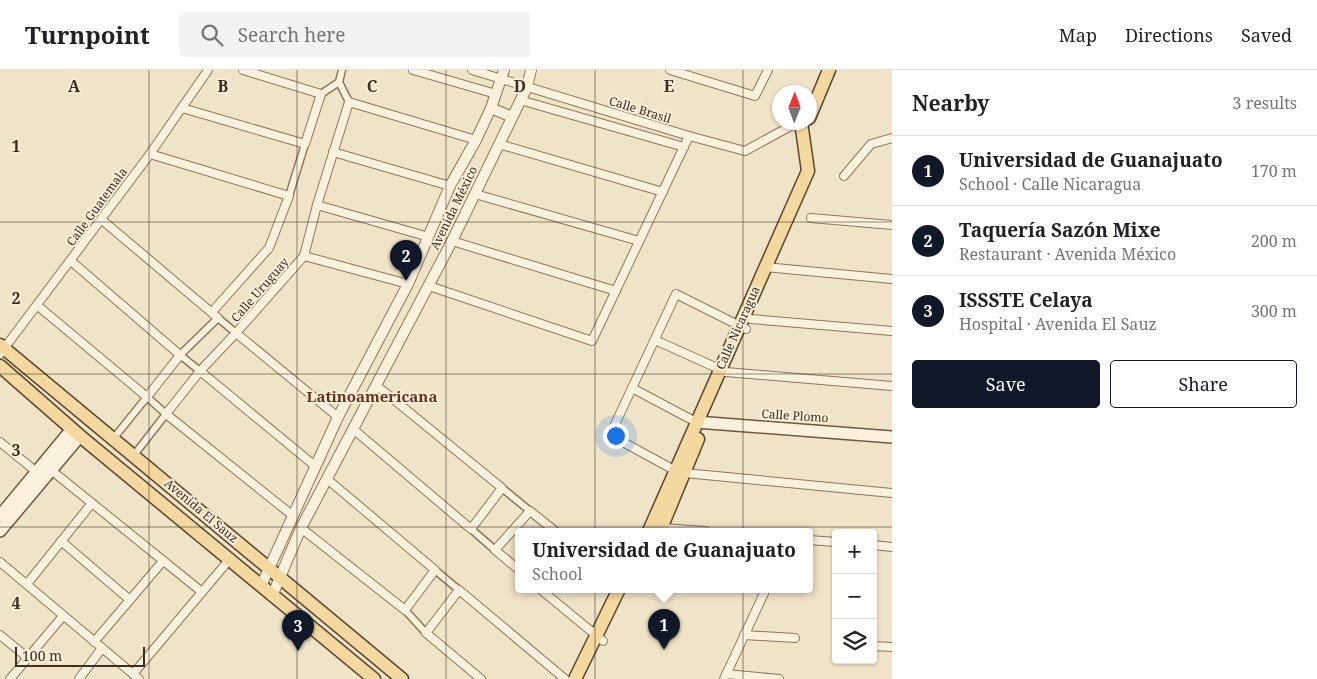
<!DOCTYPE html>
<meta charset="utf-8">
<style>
:root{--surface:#fff;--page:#f2f2f2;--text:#202124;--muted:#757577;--line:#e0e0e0;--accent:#111827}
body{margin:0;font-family:"Noto Serif",serif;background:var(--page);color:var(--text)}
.controls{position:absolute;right:15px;bottom:15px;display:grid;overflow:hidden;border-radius:5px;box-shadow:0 1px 4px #0004}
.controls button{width:45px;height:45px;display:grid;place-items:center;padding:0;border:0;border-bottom:1px solid var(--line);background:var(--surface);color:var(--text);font:25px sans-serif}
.compass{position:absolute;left:772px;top:15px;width:45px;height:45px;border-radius:50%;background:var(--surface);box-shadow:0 1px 4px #0004;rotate:1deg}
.scale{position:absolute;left:15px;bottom:12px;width:130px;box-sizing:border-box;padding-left:5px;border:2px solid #3d2e20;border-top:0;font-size:14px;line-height:18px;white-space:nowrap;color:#3d2e20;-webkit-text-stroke:4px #f7eed8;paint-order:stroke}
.you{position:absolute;left:615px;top:365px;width:18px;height:18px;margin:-12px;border:4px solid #fff;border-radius:50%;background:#1a73e8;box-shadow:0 0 0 8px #1a73e833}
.badge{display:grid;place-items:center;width:32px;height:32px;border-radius:50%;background:var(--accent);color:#fff;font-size:16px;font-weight:700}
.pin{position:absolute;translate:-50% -41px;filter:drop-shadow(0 1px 2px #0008)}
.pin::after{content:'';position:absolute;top:26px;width:18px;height:15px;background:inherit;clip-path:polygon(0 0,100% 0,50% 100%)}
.popup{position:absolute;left:515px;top:458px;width:298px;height:65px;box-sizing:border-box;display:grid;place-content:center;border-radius:5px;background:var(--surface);filter:drop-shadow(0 1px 4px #0005);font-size:16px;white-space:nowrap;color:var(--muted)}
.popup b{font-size:19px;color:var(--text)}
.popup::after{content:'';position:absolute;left:50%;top:100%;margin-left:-10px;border:10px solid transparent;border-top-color:var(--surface)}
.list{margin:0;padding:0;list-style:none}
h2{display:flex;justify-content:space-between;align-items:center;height:65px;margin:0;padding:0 20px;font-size:21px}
h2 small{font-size:16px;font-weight:400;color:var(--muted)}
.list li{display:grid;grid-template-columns:32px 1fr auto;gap:15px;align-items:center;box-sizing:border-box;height:70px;padding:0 20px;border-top:1px solid var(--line)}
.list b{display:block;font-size:19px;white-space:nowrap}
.list p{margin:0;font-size:16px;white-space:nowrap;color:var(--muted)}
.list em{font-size:16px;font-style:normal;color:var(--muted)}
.actions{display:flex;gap:10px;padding:15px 20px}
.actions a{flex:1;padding:11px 0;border:1px solid var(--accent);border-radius:5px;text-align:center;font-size:18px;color:var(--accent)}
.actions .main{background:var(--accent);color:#fff}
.icon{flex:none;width:28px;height:28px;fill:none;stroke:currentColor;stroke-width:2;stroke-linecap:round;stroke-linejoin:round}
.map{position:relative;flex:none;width:892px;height:609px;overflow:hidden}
header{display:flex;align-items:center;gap:30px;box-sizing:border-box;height:70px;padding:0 25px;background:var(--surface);border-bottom:1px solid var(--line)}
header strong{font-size:24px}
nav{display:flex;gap:28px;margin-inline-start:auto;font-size:18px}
.search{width:350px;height:45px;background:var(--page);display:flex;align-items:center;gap:12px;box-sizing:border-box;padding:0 18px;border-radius:5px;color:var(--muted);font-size:19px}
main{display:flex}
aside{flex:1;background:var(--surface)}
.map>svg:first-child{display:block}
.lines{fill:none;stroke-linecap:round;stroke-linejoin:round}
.pedestrian-casing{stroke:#8d765c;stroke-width:9}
.minor-casing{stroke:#8d765c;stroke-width:10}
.tertiary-casing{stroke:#8d765c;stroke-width:12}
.secondary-casing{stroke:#6f573f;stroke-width:14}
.primary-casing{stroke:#5b4430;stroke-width:15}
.pedestrian{stroke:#faf1dc;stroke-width:6}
.minor{stroke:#faf1dc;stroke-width:8}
.tertiary{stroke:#faf1dc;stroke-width:10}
.secondary{stroke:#faf1dc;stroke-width:11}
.primary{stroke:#f3d9a0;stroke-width:12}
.grid{fill:none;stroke:#3d2e20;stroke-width:1;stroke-opacity:0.55}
.labels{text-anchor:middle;stroke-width:4;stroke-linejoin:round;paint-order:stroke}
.street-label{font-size:12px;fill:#3d2e20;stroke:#f7eed8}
.quarter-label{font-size:15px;font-weight:bold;fill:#6b2e1e;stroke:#f7eed8}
.grid-label{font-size:16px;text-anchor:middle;font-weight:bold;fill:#3d2e20;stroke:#f7eed8;stroke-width:4;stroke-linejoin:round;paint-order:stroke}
</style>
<header>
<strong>Turnpoint</strong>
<div class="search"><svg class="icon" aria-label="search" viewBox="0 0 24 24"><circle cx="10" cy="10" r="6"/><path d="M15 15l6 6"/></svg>Search here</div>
<nav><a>Map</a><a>Directions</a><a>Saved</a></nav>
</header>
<main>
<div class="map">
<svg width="892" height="609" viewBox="0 0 892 609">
<rect width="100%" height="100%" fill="#f0e4c8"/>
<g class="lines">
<g class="pedestrian-casing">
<g id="pedestrian">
<path d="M 339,12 L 349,32"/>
<path d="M 321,24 L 339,12 L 342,0"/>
<path d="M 289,126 L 305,74"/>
<path d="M 200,301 L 180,285 L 218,248 L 236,263"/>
<path d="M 113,369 L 147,327 L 166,344 L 134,385"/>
<path d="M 502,418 L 530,441"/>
<path d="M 471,459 L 495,480"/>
<path d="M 435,500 L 459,520"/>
<path d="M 405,540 L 426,563"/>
</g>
</g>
<g class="minor-casing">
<g id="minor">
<path d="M 413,0 L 496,24"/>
<path d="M 472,0 L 689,66 L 745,81 L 798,52"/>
<path d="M 670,0 L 755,26 L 768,0"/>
<path d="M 520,30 L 684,77"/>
<path d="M 182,38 L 305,74 L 321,24 L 243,0"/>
<path d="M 499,74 L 663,122"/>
<path d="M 333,82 L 450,116"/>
<path d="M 150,84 L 289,126 L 269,178 L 212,242"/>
<path d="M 844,106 L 871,74 L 892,68"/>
<path d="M 475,124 L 639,171"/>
<path d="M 317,135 L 429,167"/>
<path d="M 811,148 L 892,155"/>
<path d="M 102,150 L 218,248"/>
<path d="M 452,171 L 616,221"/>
<path d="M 304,186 L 408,214"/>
<path d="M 765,197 L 892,209"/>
<path d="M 429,216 L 592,271 L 689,66"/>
<path d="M 38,236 L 147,327 L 180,285 L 71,191"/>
<path d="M 743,246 L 751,249 L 892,261"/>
<path d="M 746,259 L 676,224 L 610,365 L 676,401 L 685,403 L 892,423"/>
<path d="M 236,263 L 338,347"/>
<path d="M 655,270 L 726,302 L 892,316"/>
<path d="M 0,284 L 150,84 L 208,0"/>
<path d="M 200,301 L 315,396"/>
<path d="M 632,318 L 696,352"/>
<path d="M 353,359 L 471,459 L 502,418 L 376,315"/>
<path d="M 0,372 L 39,404"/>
<path d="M 51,400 L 202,522"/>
<path d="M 292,445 L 166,344 L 200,301 L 236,263 L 304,186 L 317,135 L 349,32 L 476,70"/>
<path d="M 301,458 L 405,540 L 435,500 L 327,409"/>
<path d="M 662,458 L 705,461"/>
<path d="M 809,470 L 836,472"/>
<path d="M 61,471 L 130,530"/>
<path d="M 873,475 L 892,477"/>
<path d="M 0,492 L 139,609"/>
<path d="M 519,500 L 495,480 L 530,441 L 555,461"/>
<path d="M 27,514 L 92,433"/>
<path d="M 540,519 L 603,571"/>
<path d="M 0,565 L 28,588"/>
<path d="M 744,565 L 795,568"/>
<path d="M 94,572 L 163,491"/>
<path d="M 873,576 L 892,577"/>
<path d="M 133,604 L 229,490"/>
<path d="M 726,604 L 779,609"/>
<path d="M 10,609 L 63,546"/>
<path d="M 79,609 L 102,578"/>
<path d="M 481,609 L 426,563 L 459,520 L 565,609"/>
<path d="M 724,609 L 766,519"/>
</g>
</g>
<g class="tertiary-casing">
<g id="tertiary">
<path d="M 491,38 L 512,47"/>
<path d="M 261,516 L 338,347 L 408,214 L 450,116 L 476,70 L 491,38 L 504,0"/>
<path d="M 272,526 L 301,458 L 452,171 L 527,17 L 531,0"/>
</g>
</g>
<g class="secondary-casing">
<g id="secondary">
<path d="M 696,352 L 892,367"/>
<path d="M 0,446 L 72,359"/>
<path d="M 0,461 L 80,366"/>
</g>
</g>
<g class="primary-casing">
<g id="primary">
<path d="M 809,48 L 829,0"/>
<path d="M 0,275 L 402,609"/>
<path d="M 0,296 L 80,366 L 374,609"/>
<path d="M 649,461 L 808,101 L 801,52"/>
<path d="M 660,461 L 698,369"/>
<path d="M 575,609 L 619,519"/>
</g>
</g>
<use href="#pedestrian" class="pedestrian"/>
<use href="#minor" class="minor"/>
<use href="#tertiary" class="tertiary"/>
<use href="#secondary" class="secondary"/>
<use href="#primary" class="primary"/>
</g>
<path class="grid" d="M 149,0 L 149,609M 297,0 L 297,609M 446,0 L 446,609M 595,0 L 595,609M 743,0 L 743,609M 0,152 L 892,152M 0,304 L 892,304M 0,457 L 892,457"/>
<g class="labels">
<g class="street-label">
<text transform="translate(640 40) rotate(17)" y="4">Calle Brasil</text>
<text transform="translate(97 137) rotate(-54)" y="4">Calle Guatemala</text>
<text transform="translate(454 138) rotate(-64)" y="4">Avenida México</text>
<text transform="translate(260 220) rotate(-49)" y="4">Calle Uruguay</text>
<text transform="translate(738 258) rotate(-66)" y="4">Calle Nicaragua</text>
<text transform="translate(795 346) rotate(4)" y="4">Calle Plomo</text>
<text transform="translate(201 441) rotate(40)" y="4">Avenida El Sauz</text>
</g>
<g class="quarter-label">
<text x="372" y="332">Latinoamericana</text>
</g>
</g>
<g class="grid-label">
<text x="74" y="22">A</text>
<text x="223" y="22">B</text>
<text x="372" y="22">C</text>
<text x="520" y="22">D</text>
<text x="669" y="22">E</text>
<text x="16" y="82">1</text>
<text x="16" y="234">2</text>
<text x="16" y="386">3</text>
<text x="16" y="539">4</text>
</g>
</svg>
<div class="controls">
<button>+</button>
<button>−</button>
<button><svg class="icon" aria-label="layers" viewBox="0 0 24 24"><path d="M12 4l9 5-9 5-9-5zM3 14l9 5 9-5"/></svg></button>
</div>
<svg class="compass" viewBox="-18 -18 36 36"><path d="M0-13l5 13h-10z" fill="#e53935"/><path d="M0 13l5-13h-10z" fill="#757577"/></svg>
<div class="scale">100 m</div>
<div class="you"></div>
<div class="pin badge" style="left:664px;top:580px">1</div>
<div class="popup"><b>Universidad de Guanajuato</b>School</div>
<div class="pin badge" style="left:406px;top:211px">2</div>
<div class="pin badge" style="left:298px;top:581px">3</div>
</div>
<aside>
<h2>Nearby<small>3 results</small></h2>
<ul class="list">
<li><span class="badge">1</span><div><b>Universidad de Guanajuato</b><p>School · Calle Nicaragua</p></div><em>170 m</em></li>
<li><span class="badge">2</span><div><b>Taquería Sazón Mixe</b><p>Restaurant · Avenida México</p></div><em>200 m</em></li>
<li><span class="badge">3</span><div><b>ISSSTE Celaya</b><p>Hospital · Avenida El Sauz</p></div><em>300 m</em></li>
</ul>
<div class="actions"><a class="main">Save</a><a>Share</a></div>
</aside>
</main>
